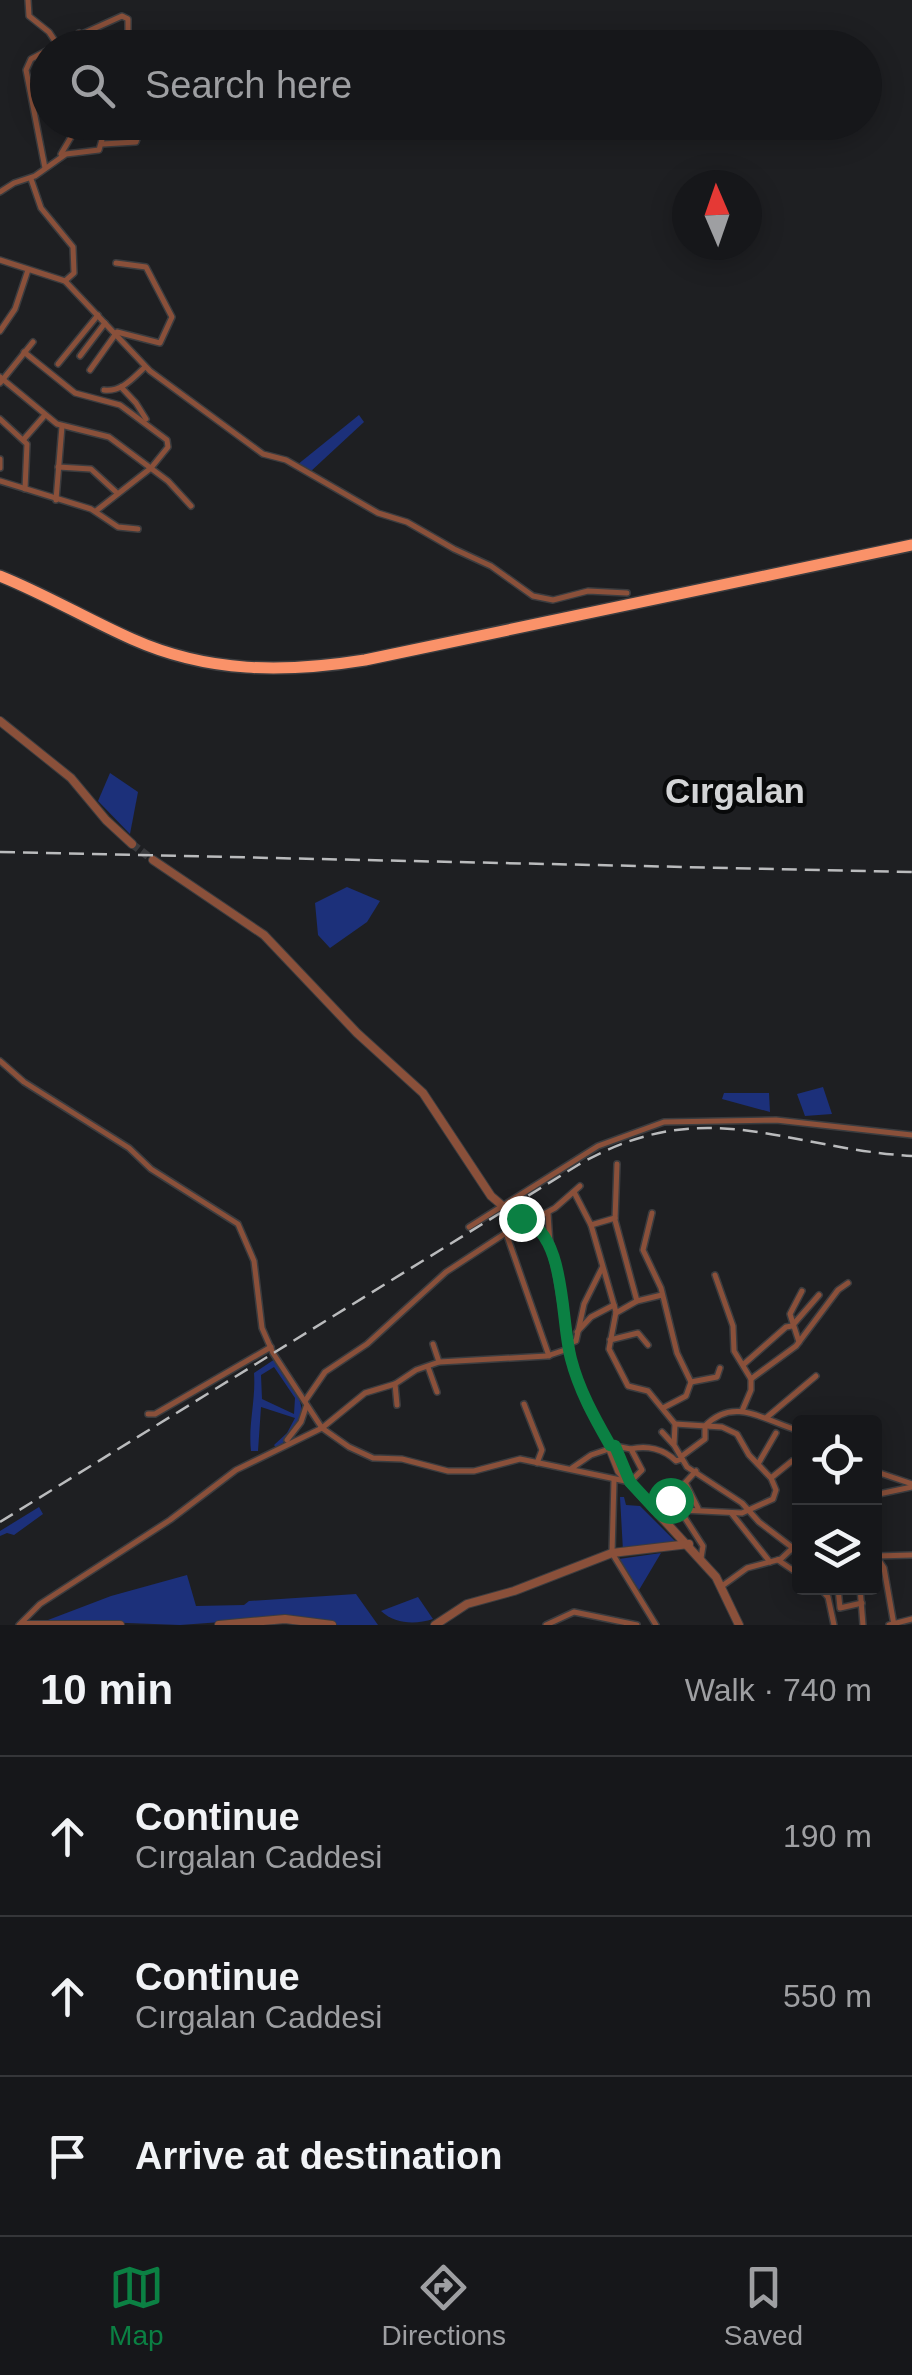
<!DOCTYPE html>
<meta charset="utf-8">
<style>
:root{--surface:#16171a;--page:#1f2023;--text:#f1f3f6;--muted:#9e9fa2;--line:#353639;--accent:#0b8043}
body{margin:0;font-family:Helvetica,sans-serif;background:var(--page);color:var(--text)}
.controls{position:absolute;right:30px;bottom:30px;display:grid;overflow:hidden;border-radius:10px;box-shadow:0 5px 25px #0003}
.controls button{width:90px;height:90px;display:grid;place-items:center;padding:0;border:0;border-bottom:2px solid var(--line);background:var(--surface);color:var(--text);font:50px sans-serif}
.compass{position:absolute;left:672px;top:170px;width:90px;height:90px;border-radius:50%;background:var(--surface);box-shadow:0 5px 25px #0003;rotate:358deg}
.stop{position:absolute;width:30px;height:30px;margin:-22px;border:8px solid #0b8043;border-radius:50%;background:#fff}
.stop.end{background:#0b8043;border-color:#fff;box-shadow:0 2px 10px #0008}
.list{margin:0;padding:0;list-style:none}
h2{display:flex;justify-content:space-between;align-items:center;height:130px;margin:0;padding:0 40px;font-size:42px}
h2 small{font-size:32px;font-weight:400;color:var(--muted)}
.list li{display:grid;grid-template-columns:65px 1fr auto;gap:30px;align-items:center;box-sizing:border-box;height:160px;padding:0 40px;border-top:2px solid var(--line)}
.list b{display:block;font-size:38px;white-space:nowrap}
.list p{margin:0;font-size:32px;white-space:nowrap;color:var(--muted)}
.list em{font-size:32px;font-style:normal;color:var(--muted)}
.icon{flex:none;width:55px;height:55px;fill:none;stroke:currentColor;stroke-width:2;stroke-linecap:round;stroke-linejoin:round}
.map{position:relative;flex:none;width:912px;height:1625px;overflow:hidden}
.search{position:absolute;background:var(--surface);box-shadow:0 5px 25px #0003;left:30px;right:30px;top:30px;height:110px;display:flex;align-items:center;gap:25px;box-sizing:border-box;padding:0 35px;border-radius:55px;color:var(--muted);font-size:38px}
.sheet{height:610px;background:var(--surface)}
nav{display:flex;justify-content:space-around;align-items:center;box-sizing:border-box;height:140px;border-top:2px solid var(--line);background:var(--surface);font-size:28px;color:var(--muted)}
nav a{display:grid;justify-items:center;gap:5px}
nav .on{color:var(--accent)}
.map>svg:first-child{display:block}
.green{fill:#1c307a;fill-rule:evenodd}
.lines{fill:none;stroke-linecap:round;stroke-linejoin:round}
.tertiary-tunnel{stroke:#393a3d;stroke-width:8;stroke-dasharray:8 4;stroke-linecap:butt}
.minor-casing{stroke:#3b3c3f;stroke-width:8}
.tertiary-casing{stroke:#3b3c3f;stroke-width:10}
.trunk-casing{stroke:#3b3c3f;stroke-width:14}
.minor{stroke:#8a503a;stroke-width:5}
.tertiary{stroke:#8a503a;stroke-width:8}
.trunk{stroke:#fa9269;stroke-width:11}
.rail{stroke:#babbbd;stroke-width:2.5;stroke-dasharray:15 8;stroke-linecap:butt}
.route{stroke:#0b8043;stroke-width:12}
.labels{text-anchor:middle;stroke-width:8;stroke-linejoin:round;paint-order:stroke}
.district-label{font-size:35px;font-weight:bold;fill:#d3d4d6;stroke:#08090a}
</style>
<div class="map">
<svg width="912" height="1625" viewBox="0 0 912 1625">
<rect width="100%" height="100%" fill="#1e1f22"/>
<g class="green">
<path d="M 359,415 L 364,422 L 310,472 L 297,465 Z"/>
<path d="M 110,773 L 138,792 L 130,834 L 98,801 Z"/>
<path d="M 347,887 L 380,901 L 367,922 L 330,948 L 318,935 L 315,903 Z"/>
<path d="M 823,1087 L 832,1114 L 805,1116 L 797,1094 Z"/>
<path d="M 724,1093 L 769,1093 L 770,1112 L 722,1099 Z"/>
<path d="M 275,1359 C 298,1395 321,1417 276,1448 L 274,1445 L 287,1433 L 295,1418 L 261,1407 L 258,1451 L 251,1451 C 248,1425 256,1400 254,1373 ZM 274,1367 L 295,1398 L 294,1414 L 262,1399 L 261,1375 Z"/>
<path d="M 620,1497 L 624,1497 L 626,1505 L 640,1506 L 680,1546 L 623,1551 Z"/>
<path d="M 39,1507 L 43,1514 L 14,1535 L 7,1533 L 0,1536 L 0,1531 Z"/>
<path d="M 661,1553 L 639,1590 L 619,1559 Z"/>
<path d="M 187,1575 L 196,1606 L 244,1605 L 249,1601 L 356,1594 L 378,1625 L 337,1625 L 312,1619 L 262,1619 L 180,1625 L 48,1620 L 111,1596 Z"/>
<path d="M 418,1597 L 433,1619 C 415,1625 395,1624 381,1611 Z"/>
</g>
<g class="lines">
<path class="tertiary-tunnel" d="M 132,844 L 153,860"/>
<g class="minor-casing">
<g id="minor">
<path d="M 28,0 L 29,16 L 49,32 L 57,44"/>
<path d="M 79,33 L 88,48"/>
<path d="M 51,48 L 122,16 L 128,19 L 128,32"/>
<path d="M 103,144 L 136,142 L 138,136 L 130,122"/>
<path d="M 61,154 L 80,122"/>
<path d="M 45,168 L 26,70 L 31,59 L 48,50"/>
<path d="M 31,179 L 41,208 L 73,247 L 74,273 L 65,281"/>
<path d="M 0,192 L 14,183 L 35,176 L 66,154 L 99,150 L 105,129"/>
<path d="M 0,260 L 65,281 L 150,371 L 263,454 L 286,460 L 378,513 L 407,522 L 454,549 L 491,566 L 533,596 L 553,600 L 588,591 L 627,593"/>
<path d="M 0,331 L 15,309 L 28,270"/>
<path d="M 24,352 L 75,393 L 120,405 L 167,440 L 168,447 L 151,468 L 96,511"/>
<path d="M 80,356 L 105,323"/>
<path d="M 58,364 L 98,315"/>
<path d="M 90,370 L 117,332 L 160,343 L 172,317 L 146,267 L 116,263"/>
<path d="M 0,377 L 57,424 L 109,437 L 168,481 L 191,506"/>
<path d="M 0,383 L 33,342"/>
<path d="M 121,387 L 136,403 L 146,419"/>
<path d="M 104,390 C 122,392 133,378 145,367"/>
<path d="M 0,419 L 27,444 L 25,489"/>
<path d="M 24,439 L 45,415"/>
<path d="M 0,459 L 0,468"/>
<path d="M 58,467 L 91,469 L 116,492"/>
<path d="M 0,481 L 91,509 L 118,527 L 138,529"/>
<path d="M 56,500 L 62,426"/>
<path d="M 0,1061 L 24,1082 L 129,1148 L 151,1169 L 238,1224 L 254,1261 L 262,1328 L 273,1353 L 322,1428 L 349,1447 L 373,1458 L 402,1459 L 448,1471 L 474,1471 L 520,1459 L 630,1482 L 642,1470 L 631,1449 L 615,1446"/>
<path d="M 617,1164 L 615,1220 L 637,1301"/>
<path d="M 574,1192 L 591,1225 L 616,1312 L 609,1349 L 628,1386 L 648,1391 L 675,1424 L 674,1445 L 687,1467 L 742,1503 L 759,1522 L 793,1548"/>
<path d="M 548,1213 L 550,1245"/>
<path d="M 652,1213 L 643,1250 L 661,1288 L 677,1353 L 691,1382 L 686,1396 L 663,1408"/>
<path d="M 531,1221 L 555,1208 L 580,1186"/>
<path d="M 591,1225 L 615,1218"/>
<path d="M 469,1227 L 598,1146 L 664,1122 L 776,1120 L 912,1135"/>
<path d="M 506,1233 L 549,1356"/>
<path d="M 715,1275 L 733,1326 L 734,1351 L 751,1379 L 751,1390 L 742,1411"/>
<path d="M 616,1313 L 637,1301 L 662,1295"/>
<path d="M 577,1332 L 591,1317 L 614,1305"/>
<path d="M 610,1340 L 638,1333 L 648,1345"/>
<path d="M 799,1342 L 790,1314 L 802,1291"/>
<path d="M 570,1343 L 576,1341 L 584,1304 L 602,1268"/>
<path d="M 433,1344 L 439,1362"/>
<path d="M 744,1364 L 786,1327 L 792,1326 L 819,1295"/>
<path d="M 428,1367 L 437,1392"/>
<path d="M 751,1379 L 796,1346 L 838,1290 L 848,1283"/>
<path d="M 691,1382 L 717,1377 L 720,1368"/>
<path d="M 395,1384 L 397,1405"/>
<path d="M 305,1401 L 325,1372 L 367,1344 L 446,1272 L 524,1221"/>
<path d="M 524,1404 L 542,1450 L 537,1463"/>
<path d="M 148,1414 L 155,1414 L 271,1347"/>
<path d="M 766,1418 L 816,1376"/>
<path d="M 675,1424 L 722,1427 L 737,1434 L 749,1455 L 771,1478 L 776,1490 L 773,1499 L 742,1513 L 682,1510"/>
<path d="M 662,1432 L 673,1444"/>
<path d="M 287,1440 L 301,1422 L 306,1407"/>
<path d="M 631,1449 C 647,1445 664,1449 676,1461 L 682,1459"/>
<path d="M 682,1456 L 705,1439 L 705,1426 C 735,1395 766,1422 800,1431"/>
<path d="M 758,1464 L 776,1433"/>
<path d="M 572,1468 L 591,1455 L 609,1449"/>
<path d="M 874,1471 L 912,1484"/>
<path d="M 771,1478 L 792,1461"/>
<path d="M 614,1480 L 612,1553 L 656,1625"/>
<path d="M 686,1484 L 698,1508"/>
<path d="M 874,1495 L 912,1487"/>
<path d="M 668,1501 L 696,1471"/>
<path d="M 657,1510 L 668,1501 L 674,1501 L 703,1546 L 701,1558"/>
<path d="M 732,1514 L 770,1562"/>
<path d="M 792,1549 L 800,1557"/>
<path d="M 874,1553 L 884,1568 L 894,1625"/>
<path d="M 876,1556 L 912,1555"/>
<path d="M 778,1560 L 800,1575"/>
<path d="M 722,1586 L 747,1568 L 781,1559 L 800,1541"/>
<path d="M 820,1588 L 828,1597 L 834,1625"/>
<path d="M 838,1588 L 840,1608 L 862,1603"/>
<path d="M 860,1588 L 863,1625"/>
<path d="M 19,1625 L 40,1604 L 170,1520 L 236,1470 L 322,1428 L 365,1393 L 395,1384 L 416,1370 L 439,1362 L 547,1356 L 568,1349"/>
<path d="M 546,1625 L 574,1612 L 637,1625"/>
<path d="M 889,1625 L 912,1619"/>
</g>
</g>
<g class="tertiary-casing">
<g id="tertiary">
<path d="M 0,721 L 71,778 L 106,820 L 132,844"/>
<path d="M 153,860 L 264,935 L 357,1033 L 423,1093 L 491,1196 L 511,1213 L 541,1229 L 550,1245 L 557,1272 L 572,1364 L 588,1406 L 610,1445"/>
<path d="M 615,1449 L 626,1474"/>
<path d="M 611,1451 L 619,1471 L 716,1577 L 739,1625"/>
<path d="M 22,1625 L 120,1625"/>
<path d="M 219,1625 L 285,1619 L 332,1625"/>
<path d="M 435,1625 L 467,1604 L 514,1591 L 612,1553 L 689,1544"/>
</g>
</g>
<g class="trunk-casing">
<path id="trunk" d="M 0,576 C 45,594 87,619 132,639 C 208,673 284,673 365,660 L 912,545"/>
</g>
<use href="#minor" class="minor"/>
<use href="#tertiary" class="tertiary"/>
<use href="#trunk" class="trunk"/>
<g class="rail">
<path d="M 0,852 L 912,872"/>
<path d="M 0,1522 L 578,1165 C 705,1092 781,1148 912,1156"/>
</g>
</g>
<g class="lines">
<path class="route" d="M 521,1218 C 567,1233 560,1318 571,1359 C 579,1390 594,1417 610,1445 L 615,1446 L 630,1482 L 656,1510 L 670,1500"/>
</g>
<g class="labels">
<g class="district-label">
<text x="735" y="803">Cırgalan</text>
</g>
</g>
</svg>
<div class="controls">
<button><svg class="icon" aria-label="locate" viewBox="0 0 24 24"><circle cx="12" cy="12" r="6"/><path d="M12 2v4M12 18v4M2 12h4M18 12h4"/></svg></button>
<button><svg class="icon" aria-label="layers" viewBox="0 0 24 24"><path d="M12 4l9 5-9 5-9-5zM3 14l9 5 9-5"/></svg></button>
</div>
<svg class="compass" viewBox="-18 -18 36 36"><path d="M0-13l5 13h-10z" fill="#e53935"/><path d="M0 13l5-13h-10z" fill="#9e9fa2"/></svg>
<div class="stop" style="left:670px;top:1500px"></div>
<div class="stop end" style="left:521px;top:1218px"></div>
<div class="search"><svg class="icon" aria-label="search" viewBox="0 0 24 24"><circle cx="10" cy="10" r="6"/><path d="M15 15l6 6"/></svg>Search here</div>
</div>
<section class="sheet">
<h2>10 min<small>Walk · 740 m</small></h2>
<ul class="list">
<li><svg class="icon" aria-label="ahead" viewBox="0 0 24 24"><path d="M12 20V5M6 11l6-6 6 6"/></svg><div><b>Continue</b><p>Cırgalan Caddesi</p></div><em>190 m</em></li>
<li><svg class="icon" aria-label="ahead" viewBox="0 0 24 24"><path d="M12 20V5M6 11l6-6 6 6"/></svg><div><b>Continue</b><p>Cırgalan Caddesi</p></div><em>550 m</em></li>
<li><svg class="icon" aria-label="arrive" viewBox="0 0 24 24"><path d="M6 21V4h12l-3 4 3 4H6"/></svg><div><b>Arrive at destination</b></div></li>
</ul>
</section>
<nav>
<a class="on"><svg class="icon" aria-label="map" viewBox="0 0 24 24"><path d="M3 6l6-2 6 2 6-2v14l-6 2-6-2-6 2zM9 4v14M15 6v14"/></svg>Map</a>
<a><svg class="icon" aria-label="directions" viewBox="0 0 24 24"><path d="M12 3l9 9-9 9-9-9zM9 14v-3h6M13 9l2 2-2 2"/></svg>Directions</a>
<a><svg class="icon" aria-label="saved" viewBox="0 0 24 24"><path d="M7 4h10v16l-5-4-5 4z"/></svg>Saved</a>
</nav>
